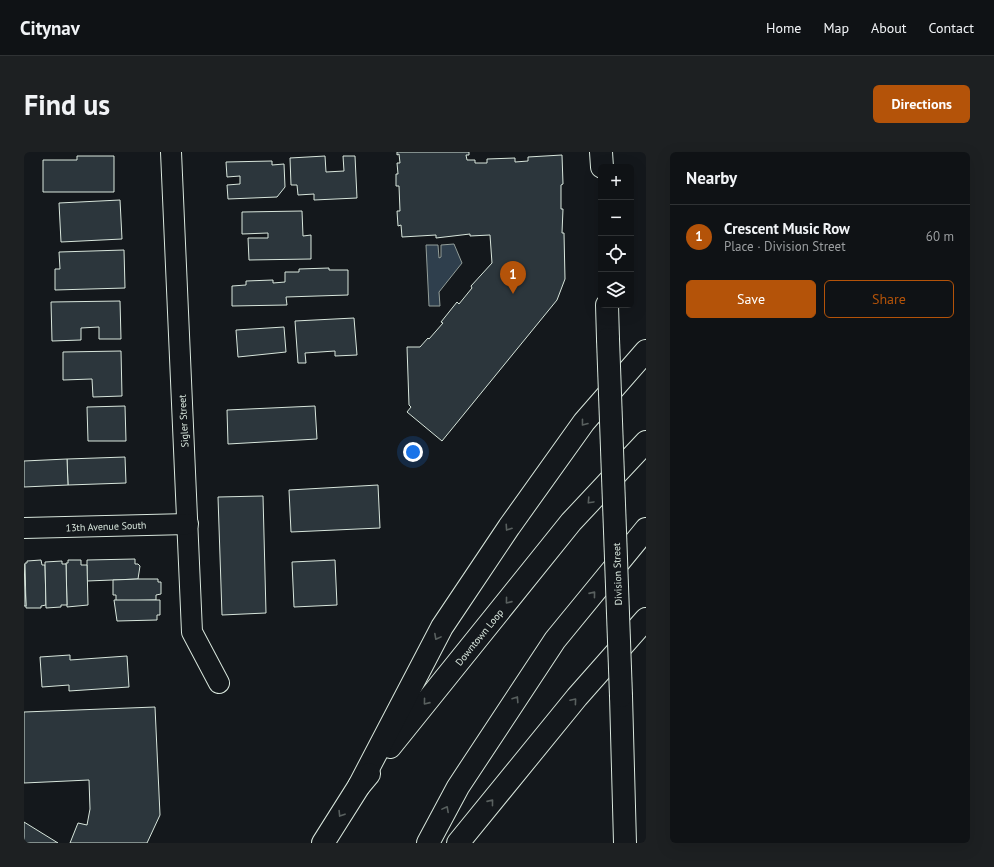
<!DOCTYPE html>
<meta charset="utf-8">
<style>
:root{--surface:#0f1215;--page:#1d2022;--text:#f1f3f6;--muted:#9b9ea0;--line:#2f3234;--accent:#b45309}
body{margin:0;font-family:"PT Sans",sans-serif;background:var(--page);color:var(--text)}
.controls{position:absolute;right:12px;top:12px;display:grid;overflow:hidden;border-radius:6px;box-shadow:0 4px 16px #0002}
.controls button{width:36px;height:36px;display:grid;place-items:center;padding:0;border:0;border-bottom:1px solid var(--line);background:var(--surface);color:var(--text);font:20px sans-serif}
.you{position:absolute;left:389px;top:300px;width:14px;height:14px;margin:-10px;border:3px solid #fff;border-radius:50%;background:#1a73e8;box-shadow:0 0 0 6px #1a73e833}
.badge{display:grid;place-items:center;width:26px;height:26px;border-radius:50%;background:var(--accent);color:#fff;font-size:13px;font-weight:700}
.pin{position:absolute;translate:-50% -33px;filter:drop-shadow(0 1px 2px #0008)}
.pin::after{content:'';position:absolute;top:21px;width:14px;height:12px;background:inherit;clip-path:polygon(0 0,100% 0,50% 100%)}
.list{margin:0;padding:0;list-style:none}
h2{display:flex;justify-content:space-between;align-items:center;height:52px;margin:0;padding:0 16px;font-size:17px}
h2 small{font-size:13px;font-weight:400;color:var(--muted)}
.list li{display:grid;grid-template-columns:26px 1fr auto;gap:12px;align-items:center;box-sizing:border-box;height:64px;padding:0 16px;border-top:1px solid var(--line)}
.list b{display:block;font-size:15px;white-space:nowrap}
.list p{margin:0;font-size:13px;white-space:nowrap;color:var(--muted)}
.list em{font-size:13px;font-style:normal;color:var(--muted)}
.actions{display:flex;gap:8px;padding:12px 16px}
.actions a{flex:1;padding:9px 0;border:1px solid var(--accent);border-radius:6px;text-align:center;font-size:14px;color:var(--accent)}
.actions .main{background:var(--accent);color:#fff}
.icon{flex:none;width:22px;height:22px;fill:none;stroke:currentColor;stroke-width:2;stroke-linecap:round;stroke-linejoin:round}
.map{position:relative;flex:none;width:622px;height:691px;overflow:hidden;border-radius:6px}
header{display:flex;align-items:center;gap:24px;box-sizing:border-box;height:56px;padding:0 20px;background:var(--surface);border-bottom:1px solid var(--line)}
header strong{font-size:19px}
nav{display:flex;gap:22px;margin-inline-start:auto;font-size:14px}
.intro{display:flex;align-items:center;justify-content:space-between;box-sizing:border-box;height:96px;padding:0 24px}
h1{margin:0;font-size:28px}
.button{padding:10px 18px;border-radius:6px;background:var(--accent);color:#fff;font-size:14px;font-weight:700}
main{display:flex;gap:24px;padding:0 24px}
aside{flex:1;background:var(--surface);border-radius:6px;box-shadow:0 4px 16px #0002}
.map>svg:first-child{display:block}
.water{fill:#2f3f4d;stroke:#939e99}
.building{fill:#2c363c;stroke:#d8e6dc}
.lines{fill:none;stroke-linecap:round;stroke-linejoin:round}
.street-casing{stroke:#d8e6dc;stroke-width:22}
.secondary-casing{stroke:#d8e6dc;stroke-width:24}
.highway-casing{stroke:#d8e6dc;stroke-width:24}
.street{stroke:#14181c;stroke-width:20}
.secondary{stroke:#14181c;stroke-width:22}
.highway{stroke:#14181c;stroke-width:22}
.secondary-bridge-casing{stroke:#d8e6dc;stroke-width:24;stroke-linecap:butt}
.secondary-bridge{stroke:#14181c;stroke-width:22}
.oneway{stroke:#59605f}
.labels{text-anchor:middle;stroke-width:3;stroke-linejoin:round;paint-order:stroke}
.street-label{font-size:10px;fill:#d8e6dc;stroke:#14181c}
</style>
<header>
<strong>Citynav</strong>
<nav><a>Home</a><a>Map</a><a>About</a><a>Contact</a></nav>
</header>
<div class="intro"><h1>Find us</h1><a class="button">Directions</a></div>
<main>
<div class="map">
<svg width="622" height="691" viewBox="0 0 622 691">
<rect width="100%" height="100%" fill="#14181c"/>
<path class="water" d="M 430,92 L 438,111 L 415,140 L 416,154 L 405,154 L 402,93 L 414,93 L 415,106 L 417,105 L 417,93 Z"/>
<g class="building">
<path d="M 373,0 L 445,0 L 445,3 L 442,3 L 443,8 L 451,8 L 451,11 L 463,11 L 463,7 L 491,6 L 491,10 L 504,9 L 504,5 L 538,3 L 539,32 L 537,33 L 537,57 L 539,57 L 538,81 L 540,81 L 541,127 L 533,148 L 418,289 L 383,260 L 387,255 L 385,253 L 383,195 L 396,195 L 404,186 L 405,187 L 419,171 L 417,170 L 433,150 L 435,152 L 448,136 L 447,134 L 468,111 L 466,83 L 446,84 L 446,82 L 412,86 L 412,83 L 378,85 L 377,73 L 374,74 L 373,59 L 376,59 L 375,34 L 372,34 L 372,22 L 374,22 L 373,11 L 376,11 L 375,2 L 373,3 Z"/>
<path d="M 53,4 L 90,4 L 90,40 L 19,40 L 19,8 L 53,8 Z"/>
<path d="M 301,4 L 302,20 L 320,19 L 319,4 L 331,4 L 333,46 L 290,48 L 290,42 L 274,43 L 273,33 L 267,33 L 266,6 Z"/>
<path d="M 248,9 L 248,13 L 260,12 L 261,35 L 253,45 L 204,47 L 203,33 L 216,32 L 216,24 L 203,25 L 202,10 Z"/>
<path d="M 96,48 L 98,87 L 37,90 L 35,51 Z"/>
<path d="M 278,59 L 279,84 L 287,83 L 287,107 L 225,108 L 224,86 L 244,86 L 244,81 L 218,82 L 218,60 Z"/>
<path d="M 100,98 L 101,136 L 31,138 L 31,117 L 36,117 L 35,100 Z"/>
<path d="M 305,116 L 305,118 L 324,118 L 324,143 L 262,145 L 263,153 L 208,154 L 208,134 L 222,133 L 222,129 L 249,128 L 249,131 L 261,130 L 261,120 L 275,120 L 275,117 Z"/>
<path d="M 96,149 L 97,187 L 75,187 L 75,175 L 57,176 L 57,188 L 28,189 L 27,150 Z"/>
<path d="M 330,166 L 333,203 L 311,204 L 311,199 L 281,201 L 282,211 L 274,211 L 271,169 Z"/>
<path d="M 260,175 L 262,200 L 214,205 L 212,178 Z"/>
<path d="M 97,199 L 98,244 L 69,245 L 68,227 L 39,228 L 39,200 Z"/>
<path d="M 101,254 L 102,289 L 64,289 L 63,255 Z"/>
<path d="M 291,254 L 293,287 L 204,292 L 203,258 Z"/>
<path d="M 101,305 L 102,331 L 44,333 L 43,307 Z"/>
<path d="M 43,307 L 44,333 L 0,335 L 0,309 Z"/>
<path d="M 354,333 L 356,376 L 267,380 L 265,338 Z"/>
<path d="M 239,344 L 242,461 L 198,463 L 194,345 Z"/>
<path d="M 111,407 L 111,412 L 114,412 L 116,414 L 114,427 L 63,429 L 63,408 Z"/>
<path d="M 17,408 L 18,413 L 21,413 L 22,453 L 17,454 L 17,456 L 2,456 L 1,411 L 3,411 L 3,409 Z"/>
<path d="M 44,408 L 57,408 L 57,413 L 63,413 L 64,453 L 43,455 L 42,411 L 44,411 Z"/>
<path d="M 311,408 L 313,453 L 270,455 L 268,410 Z"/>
<path d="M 38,409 L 38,412 L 42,412 L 43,453 L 37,453 L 37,455 L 22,456 L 21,410 Z"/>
<path d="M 0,412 L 2,454 L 0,454 Z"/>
<path d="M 114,427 L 134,427 L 134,430 L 137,430 L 137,442 L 132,443 L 132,448 L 92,449 L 92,443 L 89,443 L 89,428 Z"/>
<path d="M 90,448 L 136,448 L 136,463 L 133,463 L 133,468 L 93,469 Z"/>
<path d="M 46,503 L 46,508 L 103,504 L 105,535 L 45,539 L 45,533 L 18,535 L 16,505 Z"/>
<path d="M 131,555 L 136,663 L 123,691 L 46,691 L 54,671 L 63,673 L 66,657 L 65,628 L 0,631 L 0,560 Z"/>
<path d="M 0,670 L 34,691 L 0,691 Z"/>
</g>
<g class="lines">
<g class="street-casing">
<g id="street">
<path d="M 147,0 L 168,480 L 195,531"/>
<path d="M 0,376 L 164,372"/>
</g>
</g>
<g class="secondary-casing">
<g id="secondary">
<path d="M 577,0 L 578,15"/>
<path d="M 583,153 L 584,187"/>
<path d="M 597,544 L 601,691"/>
</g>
</g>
<g class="highway-casing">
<g id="highway">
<path d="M 366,595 L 547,370 L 622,290"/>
<path d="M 335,634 L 418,475 L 485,375 L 560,270 L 622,199"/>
<path d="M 299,691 L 335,634 L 345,622"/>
<path d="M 404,691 L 434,635 L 531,488 L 622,377"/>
<path d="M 434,691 L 553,545 L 622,467"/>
</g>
</g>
<use href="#street" class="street"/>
<use href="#secondary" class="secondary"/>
<use href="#highway" class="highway"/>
<g class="secondary-bridge-casing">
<path id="secondary-bridge" d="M 584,187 L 597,544"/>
</g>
<use href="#secondary-bridge" class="secondary-bridge"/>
</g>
<defs><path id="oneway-chevron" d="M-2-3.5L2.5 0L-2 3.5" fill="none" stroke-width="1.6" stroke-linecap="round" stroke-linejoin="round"/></defs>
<g class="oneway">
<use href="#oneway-chevron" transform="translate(560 271) rotate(128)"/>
<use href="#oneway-chevron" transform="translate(566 349) rotate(133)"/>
<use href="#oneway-chevron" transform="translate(484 376) rotate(124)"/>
<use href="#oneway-chevron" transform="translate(569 442) rotate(-51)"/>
<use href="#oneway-chevron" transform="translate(484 449) rotate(129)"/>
<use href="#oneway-chevron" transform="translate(413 485) rotate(118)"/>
<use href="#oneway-chevron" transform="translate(492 547) rotate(-57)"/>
<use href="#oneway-chevron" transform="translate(550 549) rotate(-50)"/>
<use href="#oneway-chevron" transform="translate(402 550) rotate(129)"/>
<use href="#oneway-chevron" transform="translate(467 650) rotate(-51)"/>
<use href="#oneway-chevron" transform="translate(422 657) rotate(-62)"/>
<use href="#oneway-chevron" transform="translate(317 662) rotate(122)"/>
</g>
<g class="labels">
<g class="street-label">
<text transform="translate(159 269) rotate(-93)" y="4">Sigler Street</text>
<text transform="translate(82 374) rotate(-2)" y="4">13th Avenue South</text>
<text transform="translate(593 422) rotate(-92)" y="4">Division Street</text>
<text transform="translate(455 485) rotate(-51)" y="4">Downtown Loop</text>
</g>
</g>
</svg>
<div class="controls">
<button>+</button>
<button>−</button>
<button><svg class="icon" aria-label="locate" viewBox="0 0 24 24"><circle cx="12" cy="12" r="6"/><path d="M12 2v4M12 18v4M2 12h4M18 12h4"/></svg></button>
<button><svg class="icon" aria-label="layers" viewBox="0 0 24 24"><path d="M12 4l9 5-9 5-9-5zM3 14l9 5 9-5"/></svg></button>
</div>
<div class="you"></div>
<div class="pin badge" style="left:489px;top:142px">1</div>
</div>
<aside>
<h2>Nearby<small></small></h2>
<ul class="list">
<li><span class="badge">1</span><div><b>Crescent Music Row</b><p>Place · Division Street</p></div><em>60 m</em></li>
</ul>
<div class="actions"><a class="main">Save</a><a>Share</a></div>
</aside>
</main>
